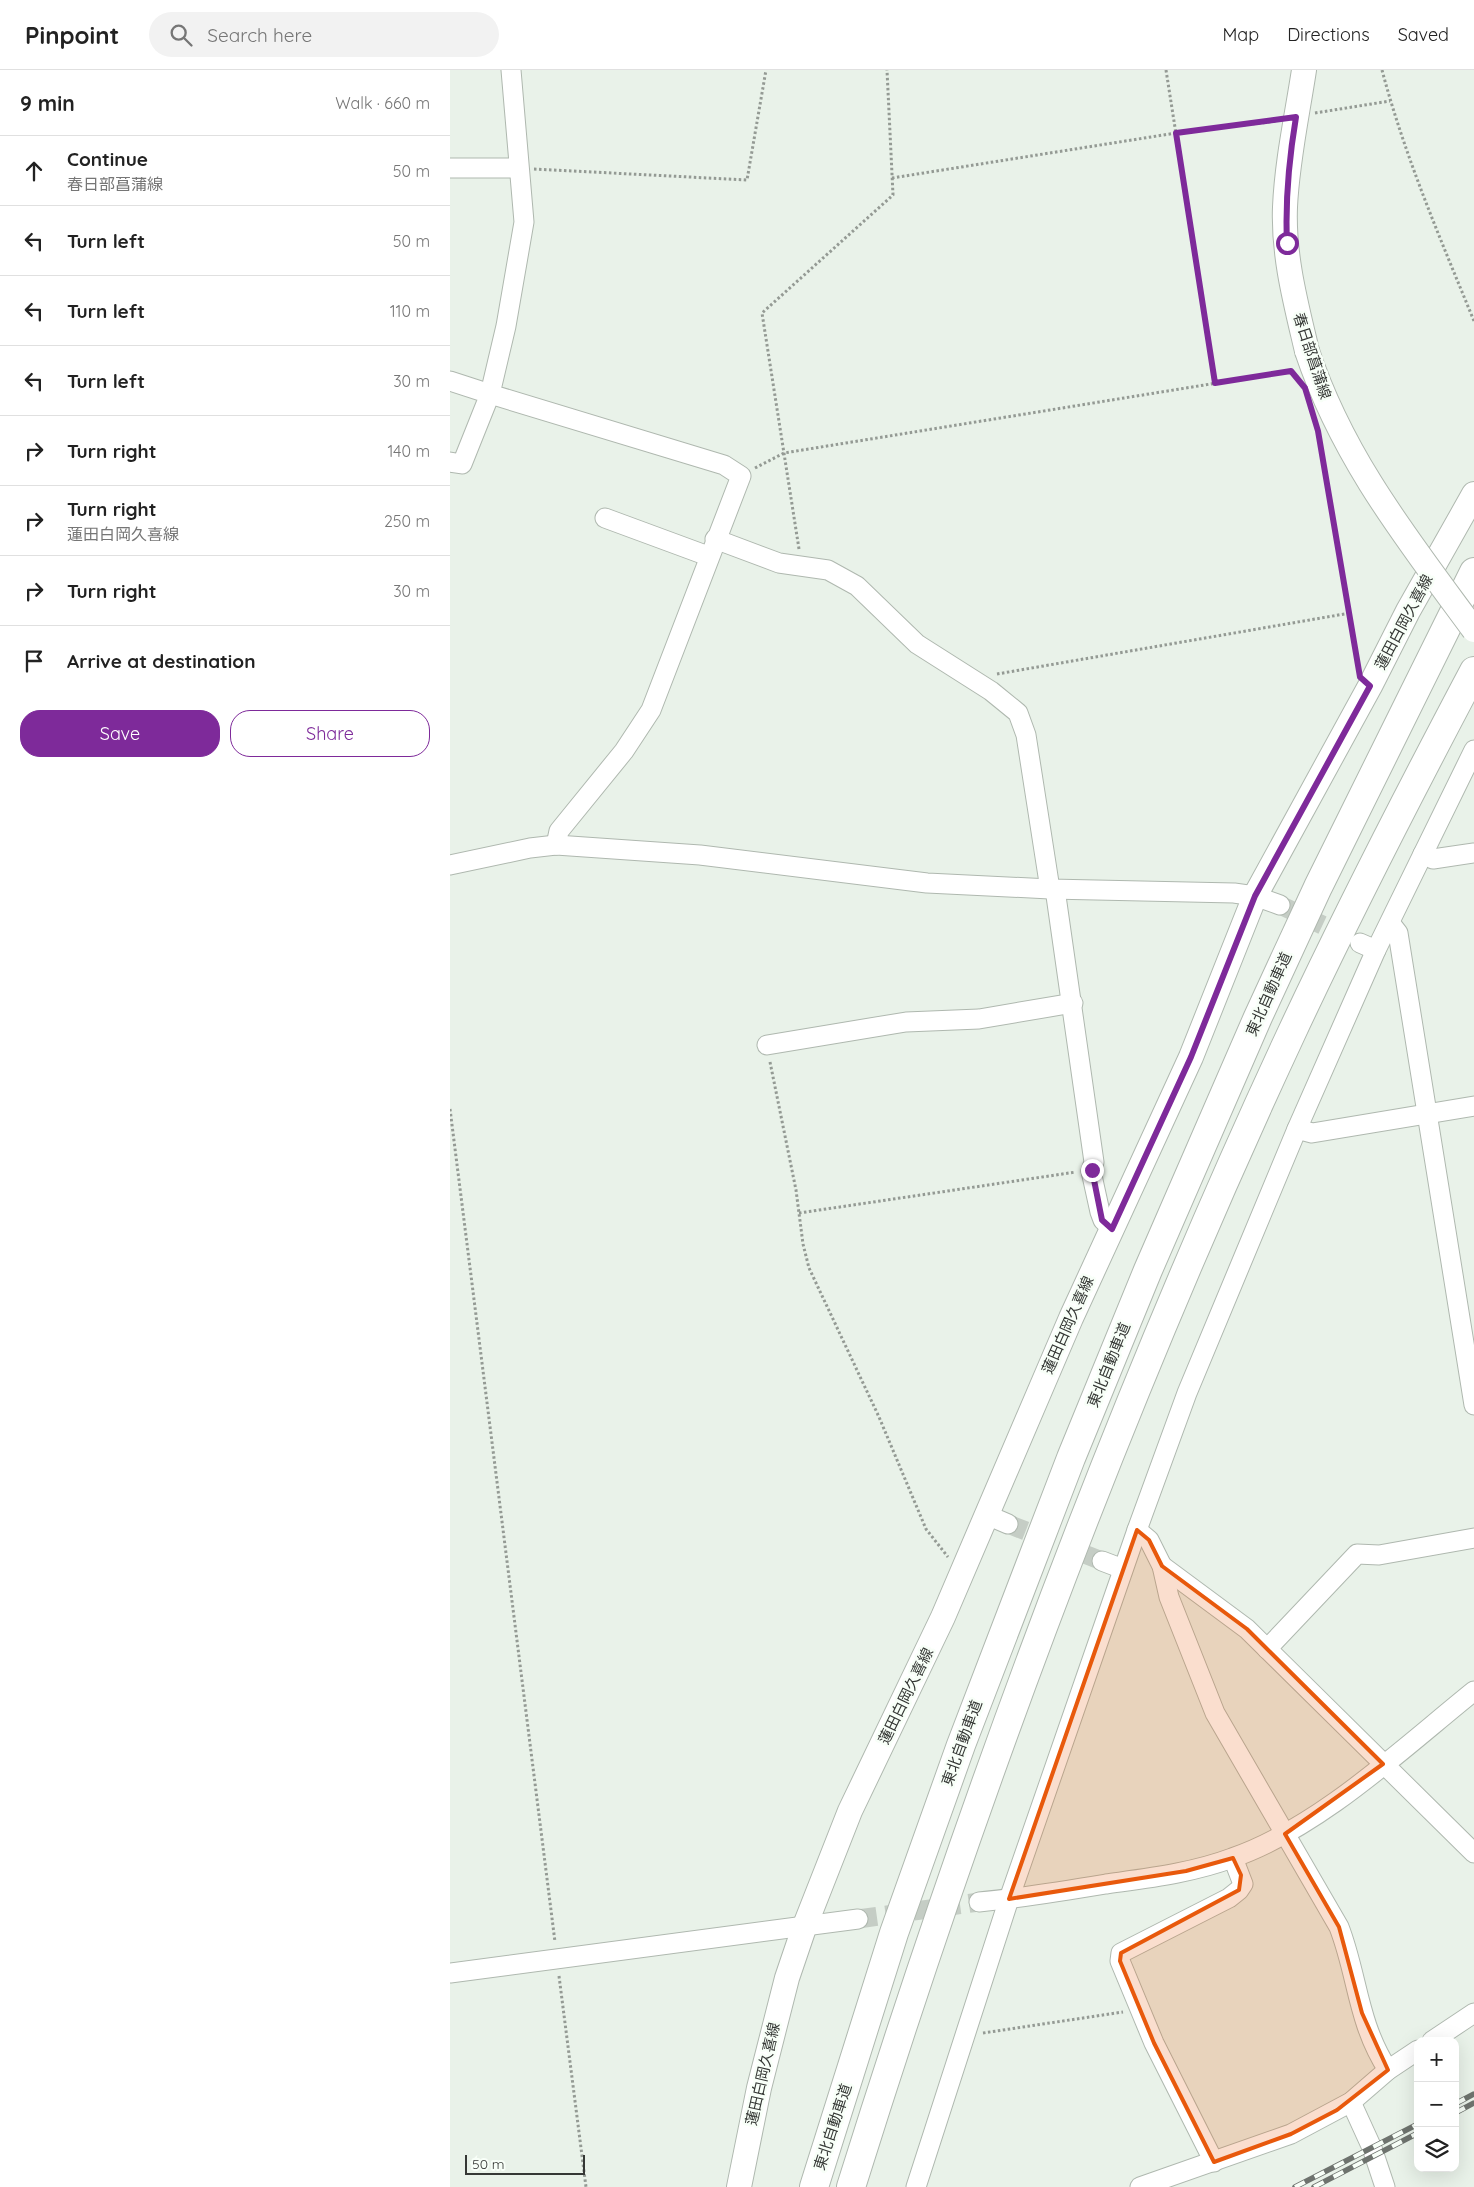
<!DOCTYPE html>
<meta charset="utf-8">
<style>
:root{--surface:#fff;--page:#f2f2f2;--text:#222;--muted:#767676;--line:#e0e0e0;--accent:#7e2a9a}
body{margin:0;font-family:Quicksand,"Noto Sans JP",sans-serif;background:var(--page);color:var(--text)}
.controls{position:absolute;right:15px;bottom:15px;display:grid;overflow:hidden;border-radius:10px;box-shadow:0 5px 20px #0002}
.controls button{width:45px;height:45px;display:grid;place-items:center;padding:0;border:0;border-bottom:1px solid var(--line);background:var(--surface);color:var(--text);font:25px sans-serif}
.scale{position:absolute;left:15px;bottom:12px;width:120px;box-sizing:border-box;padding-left:5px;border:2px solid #353835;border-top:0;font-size:14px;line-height:18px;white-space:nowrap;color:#353835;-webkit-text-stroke:4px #f8fff8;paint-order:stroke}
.stop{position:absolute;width:15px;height:15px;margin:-11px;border:4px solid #7e2a9a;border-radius:50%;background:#fff}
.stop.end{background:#7e2a9a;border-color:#fff;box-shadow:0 1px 5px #0008}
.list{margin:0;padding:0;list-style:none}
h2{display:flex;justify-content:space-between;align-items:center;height:65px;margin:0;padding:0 20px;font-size:21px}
h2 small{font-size:16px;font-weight:400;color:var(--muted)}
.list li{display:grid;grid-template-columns:32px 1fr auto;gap:15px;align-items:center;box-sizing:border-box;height:70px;padding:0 20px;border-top:1px solid var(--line)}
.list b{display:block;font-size:19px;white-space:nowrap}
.list p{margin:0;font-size:16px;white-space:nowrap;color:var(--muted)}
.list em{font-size:16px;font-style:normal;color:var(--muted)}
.actions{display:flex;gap:10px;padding:15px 20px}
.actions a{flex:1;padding:11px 0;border:1px solid var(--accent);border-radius:20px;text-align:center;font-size:18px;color:var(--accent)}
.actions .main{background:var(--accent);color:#fff}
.icon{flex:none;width:28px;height:28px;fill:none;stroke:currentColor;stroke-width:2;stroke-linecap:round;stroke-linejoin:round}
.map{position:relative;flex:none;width:1024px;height:2117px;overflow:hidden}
header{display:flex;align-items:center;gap:30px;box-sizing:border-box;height:70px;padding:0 25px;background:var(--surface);border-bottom:1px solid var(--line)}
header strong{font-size:24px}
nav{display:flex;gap:28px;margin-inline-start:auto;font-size:18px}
.search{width:350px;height:45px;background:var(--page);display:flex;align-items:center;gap:12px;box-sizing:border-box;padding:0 18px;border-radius:28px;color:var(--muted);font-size:19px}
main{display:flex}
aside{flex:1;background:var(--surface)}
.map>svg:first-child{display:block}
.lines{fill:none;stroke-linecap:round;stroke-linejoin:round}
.minor-tunnel{stroke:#c5cdc5;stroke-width:19;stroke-dasharray:19 9;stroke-linecap:butt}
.minor-casing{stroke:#afb8af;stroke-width:21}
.major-casing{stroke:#afb8af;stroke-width:26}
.highway-casing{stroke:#afb8af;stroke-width:30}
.path{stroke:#949a94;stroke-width:3;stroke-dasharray:2.5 2.5;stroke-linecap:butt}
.minor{stroke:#fff;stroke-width:19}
.major{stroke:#fff;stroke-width:24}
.highway{stroke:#fff;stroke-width:28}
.rail-casing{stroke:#6e736e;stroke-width:5.5}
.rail{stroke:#f8fff8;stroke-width:4;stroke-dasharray:11;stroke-linecap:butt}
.major-bridge-casing{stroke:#afb8af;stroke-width:26;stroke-linecap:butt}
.major-bridge{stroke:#fff;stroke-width:24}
.route{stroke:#7e2a9a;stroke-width:6}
.marked{fill:#e8590c;fill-opacity:0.2;stroke:#e8590c;stroke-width:4;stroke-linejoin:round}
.labels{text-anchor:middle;stroke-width:5;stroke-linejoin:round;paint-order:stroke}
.street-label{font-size:15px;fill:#353835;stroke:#f8fff8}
</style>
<header>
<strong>Pinpoint</strong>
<div class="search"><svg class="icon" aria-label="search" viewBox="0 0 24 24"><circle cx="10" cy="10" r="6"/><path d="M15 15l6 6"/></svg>Search here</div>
<nav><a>Map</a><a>Directions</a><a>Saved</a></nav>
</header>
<main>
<aside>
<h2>9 min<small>Walk · 660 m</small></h2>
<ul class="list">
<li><svg class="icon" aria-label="ahead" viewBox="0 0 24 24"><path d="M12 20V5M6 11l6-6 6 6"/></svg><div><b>Continue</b><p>春日部菖蒲線</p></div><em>50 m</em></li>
<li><svg class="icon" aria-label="left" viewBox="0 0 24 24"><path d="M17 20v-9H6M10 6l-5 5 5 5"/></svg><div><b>Turn left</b></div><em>50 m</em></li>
<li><svg class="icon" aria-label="left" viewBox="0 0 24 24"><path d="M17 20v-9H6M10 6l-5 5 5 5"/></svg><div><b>Turn left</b></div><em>110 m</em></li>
<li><svg class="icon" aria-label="left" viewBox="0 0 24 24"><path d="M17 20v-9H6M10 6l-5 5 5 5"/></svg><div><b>Turn left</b></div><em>30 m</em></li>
<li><svg class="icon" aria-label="right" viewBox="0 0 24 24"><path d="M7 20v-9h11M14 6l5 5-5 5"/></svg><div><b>Turn right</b></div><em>140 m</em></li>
<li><svg class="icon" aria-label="right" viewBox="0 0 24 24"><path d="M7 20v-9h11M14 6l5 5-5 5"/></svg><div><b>Turn right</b><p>蓮田白岡久喜線</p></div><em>250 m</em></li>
<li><svg class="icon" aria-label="right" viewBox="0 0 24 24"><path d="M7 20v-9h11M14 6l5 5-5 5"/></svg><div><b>Turn right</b></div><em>30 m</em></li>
<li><svg class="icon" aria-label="arrive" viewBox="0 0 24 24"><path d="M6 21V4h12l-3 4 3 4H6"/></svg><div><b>Arrive at destination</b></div></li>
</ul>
<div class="actions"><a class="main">Save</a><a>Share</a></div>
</aside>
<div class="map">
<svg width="1024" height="2117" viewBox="0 0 1024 2117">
<rect width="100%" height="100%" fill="#e9f2e9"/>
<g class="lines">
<g class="minor-tunnel">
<path d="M 830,835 L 900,868"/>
<path d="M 558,1454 L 652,1491"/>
<path d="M 408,1849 L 529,1832"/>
</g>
<g class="minor-casing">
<g id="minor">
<path d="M 61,0 L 74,152 L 56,256 L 40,324 L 274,395 L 291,406 L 201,640 L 174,681 L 109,761 L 106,775"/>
<path d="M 0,98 L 68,98"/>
<path d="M 0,311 L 40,324 L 12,394 L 0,392"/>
<path d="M 155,448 L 258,486"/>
<path d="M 265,469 L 329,493 L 378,500 L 407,516 L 467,574 L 541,621 L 568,643 L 576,665 L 600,819"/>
<path d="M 973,784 L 983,789 L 1024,783"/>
<path d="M 0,795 L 80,778 L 106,775 L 250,785 L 477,813 L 600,819 L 784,823 L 805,826 L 830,835"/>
<path d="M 605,819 L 644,1092 L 641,1101 L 650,1142 L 653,1150 L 662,1159"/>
<path d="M 941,854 L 948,863 L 1024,1335"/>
<path d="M 910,873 L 926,880"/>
<path d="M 317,975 L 456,952 L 529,949 L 623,933"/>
<path d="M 847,1059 L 862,1063 L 1024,1036"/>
<path d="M 537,1445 L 558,1454"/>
<path d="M 687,1460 L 699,1470 L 712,1496 L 719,1527 L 765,1643 L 889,1857 C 908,1906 907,1952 938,2000"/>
<path d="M 652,1491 L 673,1499"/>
<path d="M 712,1496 L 797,1559 L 1024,1783"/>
<path d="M 817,1579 L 907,1484 L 929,1485 L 1024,1468"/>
<path d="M 529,1832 C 572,1828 614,1821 656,1814 C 698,1808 742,1803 782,1788 C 869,1758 953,1678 1024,1621"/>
<path d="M 0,1903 L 408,1849"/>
<path d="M 982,1971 L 1024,1943"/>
<path d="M 901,2032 L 922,2078 L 935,2117"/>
<path d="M 764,2092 L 704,1973 L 670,1891 L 671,1883 L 779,1828 L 789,1820 L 793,1814 L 783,1788"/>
<path d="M 466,2117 L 559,1829 L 687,1460 L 737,1323 L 847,1059 L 926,880 L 1024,680"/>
<path d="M 690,2117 L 841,2064 L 901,2032 L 938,2000 L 968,1980"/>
</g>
</g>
<g class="major-casing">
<g id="major">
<path d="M 854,0 C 847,46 837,91 835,137 C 833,186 846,234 857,281"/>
<path d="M 289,2117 L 309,2018 L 337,1908 L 354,1858 L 400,1741 L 493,1547 L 621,1248 L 741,987 L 805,826 L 920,616 L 958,541 L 1024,424"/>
</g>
</g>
<g class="highway-casing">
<g id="highway">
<path d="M 364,2117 L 444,1863 L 511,1675 L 621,1388 L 698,1200 L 808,947 L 868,817 L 1024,502"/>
<path d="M 401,2117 C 524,1724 668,1335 842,962 C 899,840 961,720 1024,601"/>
</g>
</g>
<g class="path">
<path d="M 716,0 L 765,313"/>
<path d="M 932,0 C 955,87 990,168 1024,251"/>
<path d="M 865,43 L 940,31"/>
<path d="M 84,99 L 297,110 L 316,0"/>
<path d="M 442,108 L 726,63 L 827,51"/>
<path d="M 868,363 L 908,596"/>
<path d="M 305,398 L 334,383 L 841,301 L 844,305"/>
<path d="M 349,479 L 312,243 L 443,125 L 437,0"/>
<path d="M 547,604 L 900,543"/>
<path d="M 320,992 L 346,1120 L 353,1174 L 359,1198 L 429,1347 L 476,1459 L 498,1487"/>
<path d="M 0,1039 L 105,1872"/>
<path d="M 349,1143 L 626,1102"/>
<path d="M 109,1906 L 136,2117"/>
<path d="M 533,1963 L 673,1942"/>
</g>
<use href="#minor" class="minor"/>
<use href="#major" class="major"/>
<use href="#highway" class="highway"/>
<g class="rail-casing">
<g id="rail">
<path d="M 1005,2034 L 1024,2024"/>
<path d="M 1005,2043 L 1024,2033"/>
<path d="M 845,2117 L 968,2054"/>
<path d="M 864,2117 L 968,2063"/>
</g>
</g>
<use href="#rail" class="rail"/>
<g class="major-bridge-casing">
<path id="major-bridge" d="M 857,281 C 893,389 958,470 1024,560"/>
</g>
<use href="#major-bridge" class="major-bridge"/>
</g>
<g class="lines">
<path class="route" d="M 642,1100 L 652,1150 L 662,1159 L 741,987 L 805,826 L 920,616 L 910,607 L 868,361 L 855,318 L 841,301 L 765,313 L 726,63 L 846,47 C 839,89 835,130 837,173"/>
</g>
<path class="marked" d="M 687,1460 L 699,1470 L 712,1496 L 797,1559 L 933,1694 L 835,1764 L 889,1857 L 912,1943 L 938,2000 L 887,2040 L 841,2064 L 764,2092 L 704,1973 L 670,1891 L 671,1883 L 789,1820 L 791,1805 L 783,1788 L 736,1801 L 559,1829 Z"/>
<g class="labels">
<g class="street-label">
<text transform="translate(862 286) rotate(72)" y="5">春日部菖蒲線</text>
<text transform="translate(954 552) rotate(-62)" y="5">蓮田白岡久喜線</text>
<text transform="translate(819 924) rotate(-66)" y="5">東北自動車道</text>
<text transform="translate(618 1255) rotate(-66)" y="5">蓮田白岡久喜線</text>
<text transform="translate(659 1295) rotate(-68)" y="5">東北自動車道</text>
<text transform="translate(456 1626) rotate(-64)" y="5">蓮田白岡久喜線</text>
<text transform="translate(512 1673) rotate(-70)" y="5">東北自動車道</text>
<text transform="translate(313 2004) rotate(-77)" y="5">蓮田白岡久喜線</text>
<text transform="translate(383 2057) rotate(-72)" y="5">東北自動車道</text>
</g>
</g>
</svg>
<div class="controls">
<button>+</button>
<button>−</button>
<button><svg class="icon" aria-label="layers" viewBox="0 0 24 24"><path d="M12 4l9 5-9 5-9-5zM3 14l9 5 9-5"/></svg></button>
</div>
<div class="scale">50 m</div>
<div class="stop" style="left:837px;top:173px"></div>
<div class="stop end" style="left:642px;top:1100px"></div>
</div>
</main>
